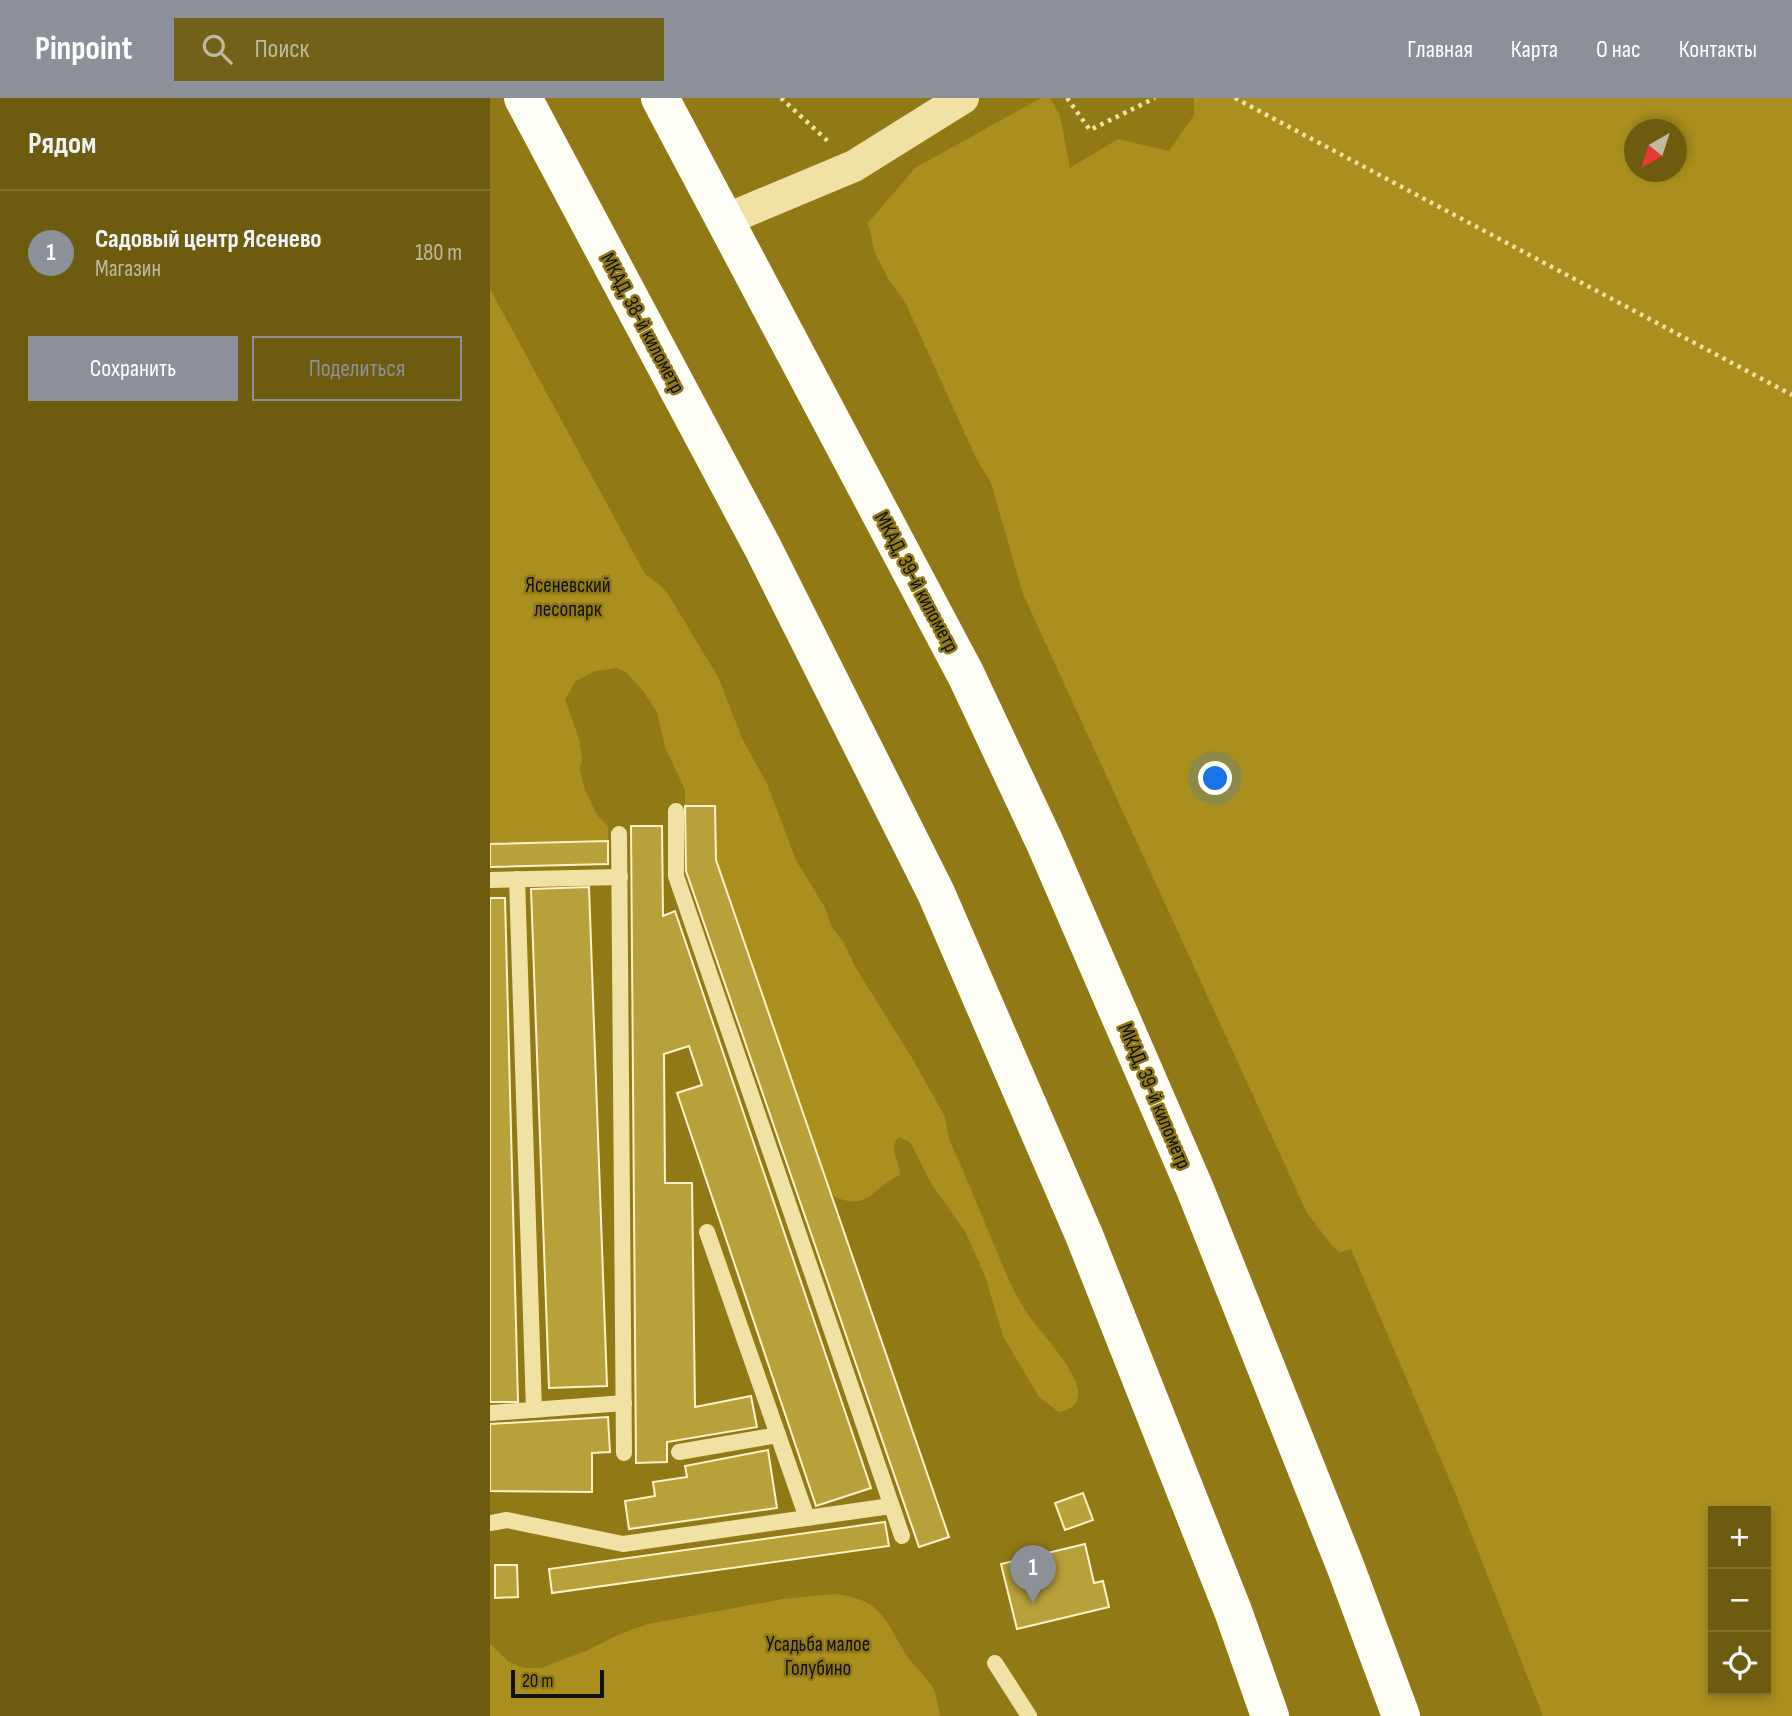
<!DOCTYPE html>
<html lang="ru">
<meta charset="utf-8">
<style>
:root{--surface:#6d5c10;--page:#726219;--text:#f1f3f6;--muted:#bfba9f;--line:#7f7130;--accent:#8c9099}
body{margin:0;font-family:"Sofia Sans Condensed",sans-serif;background:var(--page);color:var(--text)}
.controls{position:absolute;right:21px;bottom:21px;display:grid;overflow:hidden;border-radius:0px;box-shadow:0 4px 10px #0003}
.controls button{width:63px;height:63px;display:grid;place-items:center;padding:0;border:0;border-bottom:2px solid var(--line);background:var(--surface);color:var(--text);font:35px sans-serif}
.compass{position:absolute;left:1134px;top:21px;width:63px;height:63px;border-radius:50%;background:var(--surface);box-shadow:0 4px 10px #0003;rotate:219deg}
.scale{position:absolute;left:21px;bottom:18px;width:93px;box-sizing:border-box;padding-left:7px;border:4px solid #111;border-top:0;font-size:19px;line-height:24px;white-space:nowrap;color:#111;-webkit-text-stroke:5px #917a16;paint-order:stroke}
.you{position:absolute;left:726px;top:681px;width:24px;height:24px;margin:-18px;border:5px solid #fff;border-radius:50%;background:#1a73e8;box-shadow:0 0 0 10px #1a73e833}
.badge{display:grid;place-items:center;width:46px;height:46px;border-radius:50%;background:var(--accent);color:#fff;font-size:23px;font-weight:700}
.pin{position:absolute;translate:-50% -58px;filter:drop-shadow(0 2px 4px #0008)}
.pin::after{content:'';position:absolute;top:37px;width:24px;height:21px;background:inherit;clip-path:polygon(0 0,100% 0,50% 100%)}
.list{margin:0;padding:0;list-style:none}
h2{display:flex;justify-content:space-between;align-items:center;height:91px;margin:0;padding:0 28px;font-size:30px}
h2 small{font-size:23px;font-weight:400;color:var(--muted)}
.list li{display:grid;grid-template-columns:46px 1fr auto;gap:21px;align-items:center;box-sizing:border-box;height:126px;padding:0 28px;border-top:2px solid var(--line)}
.list b{display:block;font-size:26px;white-space:nowrap}
.list p{margin:0;font-size:23px;white-space:nowrap;color:var(--muted)}
.list em{font-size:23px;font-style:normal;color:var(--muted)}
.actions{display:flex;gap:14px;padding:21px 28px}
.actions a{flex:1;padding:16px 0;border:2px solid var(--accent);border-radius:0px;text-align:center;font-size:24px;color:var(--accent)}
.actions .main{background:var(--accent);color:#fff}
.icon{flex:none;width:38px;height:38px;fill:none;stroke:currentColor;stroke-width:2;stroke-linecap:round;stroke-linejoin:round}
.map{position:relative;flex:none;width:1302px;height:1618px;overflow:hidden}
header{display:flex;align-items:center;gap:42px;box-sizing:border-box;height:98px;padding:0 35px;background:var(--accent);color:#fff}
header strong{font-size:33px}
nav{display:flex;gap:38px;margin-inline-start:auto;font-size:24px}
.search{width:490px;height:63px;background:var(--page);display:flex;align-items:center;gap:18px;box-sizing:border-box;padding:0 24px;border-radius:0px;color:var(--muted);font-size:26px}
main{display:flex}
aside{flex:1;background:var(--surface)}
.map>svg:first-child{display:block}
.green{fill:#aa8f1e;fill-rule:evenodd}
.building{fill:#b8a03a;stroke:#fbf2ca;stroke-width:2}
.lines{fill:none;stroke-linecap:round;stroke-linejoin:round}
.path{stroke:#f0e1a4;stroke-width:4.5;stroke-dasharray:3.5 5;stroke-linecap:butt}
.service{stroke:#f0e1a4;stroke-width:16}
.minor{stroke:#f0e1a4;stroke-width:32}
.trunk{stroke:#fffef6;stroke-width:38}
.labels{text-anchor:middle;stroke-width:5;stroke-linejoin:round;paint-order:stroke}
.street-label{font-size:21px;fill:#111;stroke:#917a16}
.park-label{font-size:21px;fill:#111;stroke:#917a16}
</style>
<header>
<strong>Pinpoint</strong>
<div class="search"><svg class="icon" aria-label="search" viewBox="0 0 24 24"><circle cx="10" cy="10" r="6"/><path d="M15 15l6 6"/></svg>Поиск</div>
<nav><a>Главная</a><a>Карта</a><a>О нас</a><a>Контакты</a></nav>
</header>
<main>
<aside>
<h2>Рядом<small></small></h2>
<ul class="list">
<li><span class="badge">1</span><div><b>Садовый центр Ясенево</b><p>Магазин</p></div><em>180 m</em></li>
</ul>
<div class="actions"><a class="main">Сохранить</a><a>Поделиться</a></div>
</aside>
<div class="map">
<svg width="1302" height="1618" viewBox="0 0 1302 1618">
<rect width="100%" height="100%" fill="#917a16"/>
<g class="green">
<path d="M 551,0 L 560,0 L 570,18 L 580,70 L 628,41 L 679,53 L 704,17 L 704,0 L 1302,0 L 1302,1618 L 1053,1618 L 964,1392 L 861,1151 L 850,1154 L 844,1150 L 817,1115 L 533,496 L 501,385 L 487,362 L 416,206 L 399,182 L 385,155 L 378,125 L 425,70 ZM 1144,32 L 1186,32 L 1186,74 L 1144,74 ZM 1223,1413 L 1276,1413 L 1276,1592 L 1223,1592 Z"/>
<path d="M 0,191 L 155,476 L 171,488 L 178,496 L 228,579 L 252,640 L 277,686 L 306,762 L 334,808 L 342,829 L 355,847 L 364,867 L 422,960 L 455,1019 L 459,1041 C 473,1072 486,1103 499,1135 C 513,1167 523,1198 545,1226 C 558,1242 586,1273 588,1293 C 589,1307 580,1312 569,1314 L 549,1299 L 513,1238 L 495,1178 L 476,1135 L 441,1085 L 420,1044 L 408,1039 C 399,1053 409,1062 410,1077 C 380,1091 379,1114 343,1098 L 226,762 L 225,708 L 195,708 L 195,692 L 175,649 L 167,614 L 153,593 L 137,575 L 127,570 L 105,573 L 86,583 L 75,601 L 89,641 L 92,662 L 90,672 L 95,692 L 107,717 L 118,728 L 118,743 L 0,746 Z"/>
<path d="M 343,1496 C 393,1501 394,1521 417,1558 C 424,1568 434,1577 441,1587 C 447,1595 448,1608 450,1618 L 0,1618 L 0,1546 L 19,1564 L 34,1570 L 51,1570 L 98,1552 L 130,1536 L 158,1526 L 293,1501 Z"/>
</g>
<g class="building">
<path d="M 195,708 L 225,708 L 226,762 L 459,1439 L 429,1449 L 196,773 Z"/>
<path d="M 141,728 L 172,728 L 173,818 L 185,813 L 381,1390 L 326,1408 L 187,995 L 212,987 L 199,948 L 174,956 L 175,1085 L 202,1085 L 205,1309 L 261,1298 L 267,1329 L 177,1344 L 177,1364 L 146,1365 Z"/>
<path d="M 118,743 L 118,766 L 0,769 L 0,746 Z"/>
<path d="M 99,789 L 117,1288 L 59,1290 L 41,791 Z"/>
<path d="M 0,800 L 15,800 L 28,1304 L 0,1304 Z"/>
<path d="M 118,1319 L 120,1354 L 102,1355 L 102,1394 L 0,1393 L 0,1326 Z"/>
<path d="M 278,1352 L 287,1410 L 139,1431 L 135,1403 L 165,1398 L 163,1384 L 197,1379 L 195,1368 Z"/>
<path d="M 593,1395 L 603,1422 L 575,1432 L 565,1405 Z"/>
<path d="M 395,1424 L 399,1448 L 62,1495 L 59,1471 Z"/>
<path d="M 595,1446 L 604,1485 L 613,1483 L 619,1509 L 527,1531 L 511,1466 Z"/>
<path d="M 5,1467 L 27,1467 L 28,1499 L 5,1500 Z"/>
</g>
<g class="lines">
<g class="path">
<path d="M 291,0 L 341,46"/>
<path d="M 577,0 L 600,32 L 665,0"/>
<path d="M 745,0 L 1302,297"/>
</g>
<g class="service">
<path d="M 186,713 L 186,778 L 412,1438"/>
<path d="M 129,736 L 134,1355"/>
<path d="M 27,781 L 44,1312"/>
<path d="M 0,782 L 130,779"/>
<path d="M 217,1134 L 317,1420"/>
<path d="M 0,1315 L 134,1305"/>
<path d="M 189,1354 L 288,1337"/>
<path d="M 0,1425 L 17,1422 L 133,1446 L 401,1408"/>
<path d="M 505,1565 L 539,1618"/>
</g>
<path class="minor" d="M 235,122 L 364,68 L 473,0"/>
<g class="trunk">
<path d="M 33,0 L 273,450 L 446,795 L 594,1137 L 743,1513 L 780,1618"/>
<path d="M 170,0 L 476,577 L 555,745 L 705,1091 L 856,1470 L 911,1618"/>
</g>
</g>
<g class="labels">
<g class="street-label">
<text transform="translate(153 225) rotate(62)" y="7">МКАД, 38-й километр</text>
<text transform="translate(427 484) rotate(62)" y="7">МКАД, 39-й километр</text>
<text transform="translate(665 998) rotate(67)" y="7">МКАД, 39-й километр</text>
</g>
<g class="park-label">
<text x="78" y="494">Ясеневский<tspan x="78" dy="24">лесопарк</tspan></text>
<text x="328" y="1553">Усадьба малое<tspan x="328" dy="24">Голубино</tspan></text>
</g>
</g>
</svg>
<div class="controls">
<button>+</button>
<button>−</button>
<button><svg class="icon" aria-label="locate" viewBox="0 0 24 24"><circle cx="12" cy="12" r="6"/><path d="M12 2v4M12 18v4M2 12h4M18 12h4"/></svg></button>
</div>
<svg class="compass" viewBox="-18 -18 36 36"><path d="M0-13l5 13h-10z" fill="#e53935"/><path d="M0 13l5-13h-10z" fill="#bfba9f"/></svg>
<div class="scale">20 m</div>
<div class="you"></div>
<div class="pin badge" style="left:543px;top:1505px">1</div>
</div>
</main>
